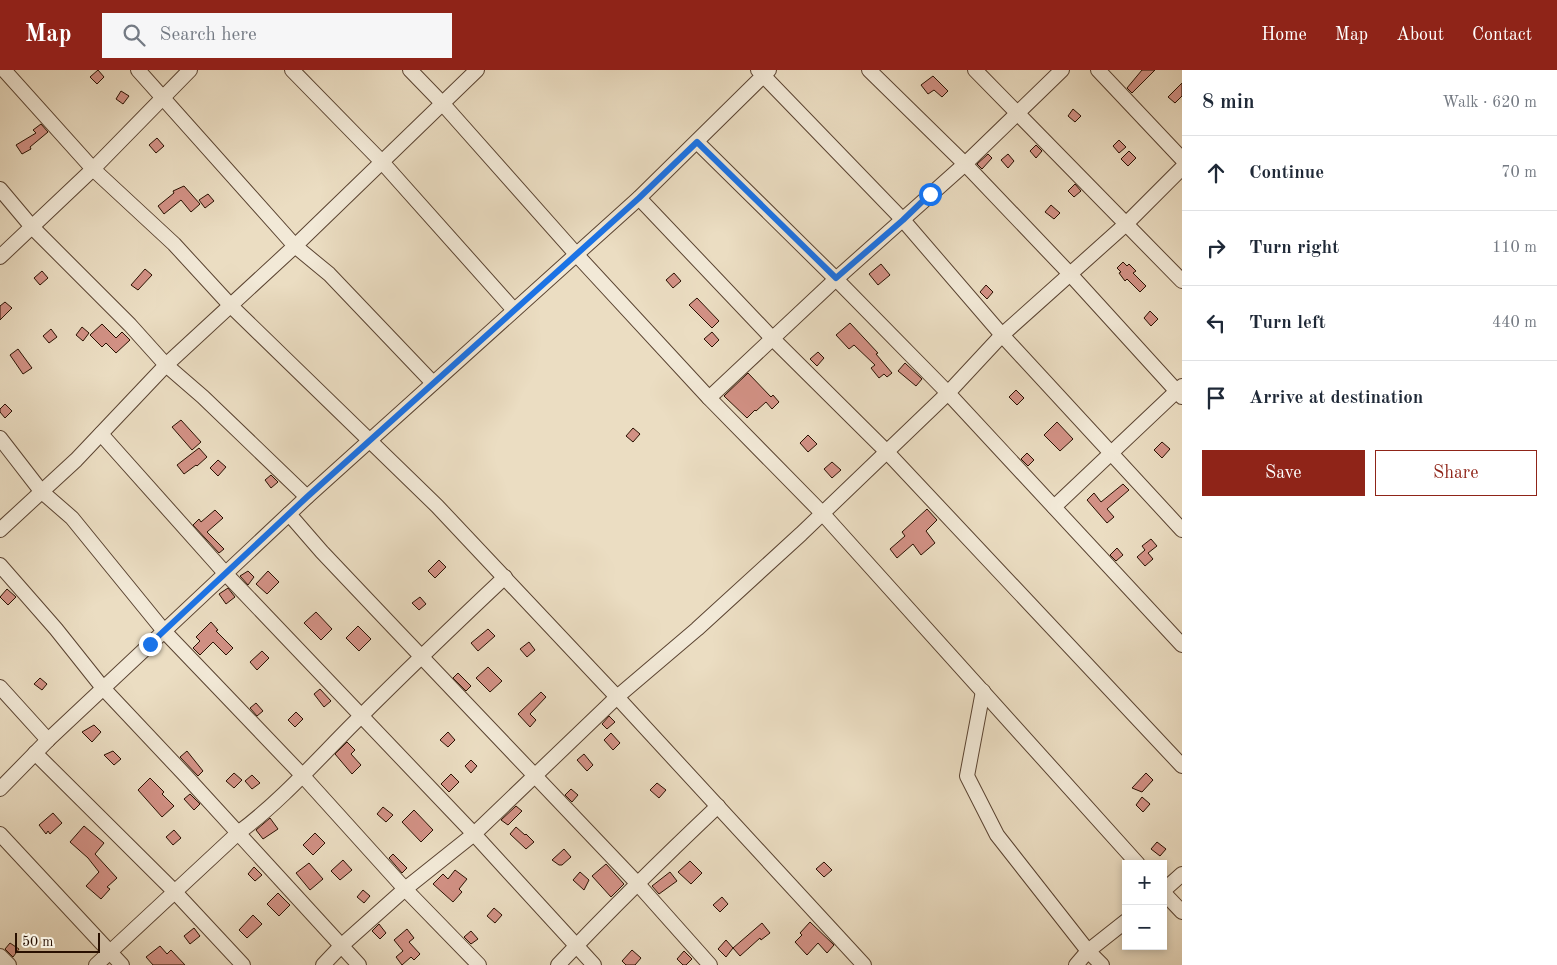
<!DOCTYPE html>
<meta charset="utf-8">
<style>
:root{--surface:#fff;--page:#f6f6f7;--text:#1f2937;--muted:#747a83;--line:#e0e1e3;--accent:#8f2418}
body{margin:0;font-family:"Old Standard TT",serif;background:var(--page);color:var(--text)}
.controls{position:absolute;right:15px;bottom:15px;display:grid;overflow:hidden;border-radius:0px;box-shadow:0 2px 8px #0003}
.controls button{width:45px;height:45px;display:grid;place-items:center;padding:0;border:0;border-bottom:1px solid var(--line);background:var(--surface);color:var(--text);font:25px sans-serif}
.scale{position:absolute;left:15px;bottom:12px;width:85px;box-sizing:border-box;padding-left:5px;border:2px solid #291001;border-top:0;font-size:14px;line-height:18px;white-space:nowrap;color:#291001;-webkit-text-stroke:4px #f2e9d7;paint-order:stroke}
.stop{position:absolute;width:15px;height:15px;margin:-11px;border:4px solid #1a73e8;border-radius:50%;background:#fff}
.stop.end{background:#1a73e8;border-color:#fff;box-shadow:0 1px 5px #0008}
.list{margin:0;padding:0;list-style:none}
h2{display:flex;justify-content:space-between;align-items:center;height:65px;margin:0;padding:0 20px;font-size:21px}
h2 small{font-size:16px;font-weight:400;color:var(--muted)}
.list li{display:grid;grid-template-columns:32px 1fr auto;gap:15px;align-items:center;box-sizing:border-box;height:75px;padding:0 20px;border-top:1px solid var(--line)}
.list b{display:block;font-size:19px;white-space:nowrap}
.list em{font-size:16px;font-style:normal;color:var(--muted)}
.actions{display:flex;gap:10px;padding:15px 20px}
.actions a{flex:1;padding:11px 0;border:1px solid var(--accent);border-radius:0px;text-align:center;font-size:18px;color:var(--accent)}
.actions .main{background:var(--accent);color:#fff}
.icon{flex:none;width:28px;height:28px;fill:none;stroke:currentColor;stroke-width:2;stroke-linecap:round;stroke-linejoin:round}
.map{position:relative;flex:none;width:1182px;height:895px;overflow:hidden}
header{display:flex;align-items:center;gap:30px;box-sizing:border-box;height:70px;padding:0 25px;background:var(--accent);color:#fff}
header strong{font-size:24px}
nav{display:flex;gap:28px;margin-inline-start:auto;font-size:18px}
.search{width:350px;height:45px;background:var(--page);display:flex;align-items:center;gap:12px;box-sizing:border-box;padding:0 18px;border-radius:0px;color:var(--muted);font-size:19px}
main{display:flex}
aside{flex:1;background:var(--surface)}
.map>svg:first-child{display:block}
.building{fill:#d29185;stroke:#291001}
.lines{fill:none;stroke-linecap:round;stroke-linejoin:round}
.minor-casing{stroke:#5a4331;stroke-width:16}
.minor{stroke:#f2e9d7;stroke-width:14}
.route{stroke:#1a73e8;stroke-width:6}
</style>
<header>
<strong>Map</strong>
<div class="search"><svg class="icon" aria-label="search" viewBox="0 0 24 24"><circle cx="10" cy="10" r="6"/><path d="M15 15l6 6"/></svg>Search here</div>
<nav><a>Home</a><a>Map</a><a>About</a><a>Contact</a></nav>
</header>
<main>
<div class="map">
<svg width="1182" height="895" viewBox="0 0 1182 895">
<rect width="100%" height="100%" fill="#ebddc2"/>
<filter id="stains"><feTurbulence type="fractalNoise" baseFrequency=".004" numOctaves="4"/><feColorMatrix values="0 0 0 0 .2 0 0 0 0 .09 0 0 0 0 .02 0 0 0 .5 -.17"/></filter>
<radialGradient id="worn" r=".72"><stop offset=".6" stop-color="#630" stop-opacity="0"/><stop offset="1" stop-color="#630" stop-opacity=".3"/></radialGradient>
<g class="building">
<path d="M 98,0 L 104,7 L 97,14 L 90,7 Z"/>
<path d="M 1142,0 L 1155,0 L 1132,23 L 1127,18 Z"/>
<path d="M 933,6 L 948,21 L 942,27 L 934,20 L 928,24 L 921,15 Z"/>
<path d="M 1182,13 L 1182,26 L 1175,33 L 1168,27 Z"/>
<path d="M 121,21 L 129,26 L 123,34 L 116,29 Z"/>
<path d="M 1073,39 L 1081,46 L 1075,52 L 1068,46 Z"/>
<path d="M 41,54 L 48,62 L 30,77 L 31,79 L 22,84 L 16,75 L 36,63 L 33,60 Z"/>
<path d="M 157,68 L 164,76 L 156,83 L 149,75 Z"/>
<path d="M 1119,70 L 1126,77 L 1119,83 L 1113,76 Z"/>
<path d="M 1036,75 L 1042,81 L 1036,88 L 1030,81 Z"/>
<path d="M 1129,81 L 1136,88 L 1128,96 L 1121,89 Z"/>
<path d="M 988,84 L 992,88 L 982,99 L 977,94 Z"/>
<path d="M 1008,84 L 1014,91 L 1008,98 L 1001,90 Z"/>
<path d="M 1075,114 L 1081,121 L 1074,127 L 1068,121 Z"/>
<path d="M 184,116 L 200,134 L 191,142 L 181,130 L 164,144 L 158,136 L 174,123 L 173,121 Z"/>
<path d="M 208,124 L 214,131 L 205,138 L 199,130 Z"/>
<path d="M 1051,135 L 1060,143 L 1054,149 L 1045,142 Z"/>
<path d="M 1123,192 L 1127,196 L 1129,194 L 1136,201 L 1133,203 L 1146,216 L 1140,222 L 1127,209 L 1125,211 L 1119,203 L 1121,202 L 1117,198 Z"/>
<path d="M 881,194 L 890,205 L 878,215 L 869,204 Z"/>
<path d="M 145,199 L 152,205 L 138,220 L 131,215 Z"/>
<path d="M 42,201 L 48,208 L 40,215 L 34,208 Z"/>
<path d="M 674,203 L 681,211 L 673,218 L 666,210 Z"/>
<path d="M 986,215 L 993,222 L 987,229 L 980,222 Z"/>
<path d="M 697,228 L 719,251 L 712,258 L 689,235 Z"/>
<path d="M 5,232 L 12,238 L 0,250 L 0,236 Z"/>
<path d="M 1150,241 L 1158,249 L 1151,256 L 1144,248 Z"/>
<path d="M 850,253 L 878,283 L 876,284 L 892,303 L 887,307 L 884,304 L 879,308 L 871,298 L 875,295 L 854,275 L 849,279 L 836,265 Z"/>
<path d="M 102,254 L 116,268 L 122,262 L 130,270 L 116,283 L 106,273 L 102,277 L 90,265 Z"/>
<path d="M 82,257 L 89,263 L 83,271 L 76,265 Z"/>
<path d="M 51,259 L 57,267 L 49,273 L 43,266 Z"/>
<path d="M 712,262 L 719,270 L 712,277 L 704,269 Z"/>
<path d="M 18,279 L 32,298 L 23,304 L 10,285 Z"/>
<path d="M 818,282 L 824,288 L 817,296 L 810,289 Z"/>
<path d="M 905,293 L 922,309 L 916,316 L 898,301 Z"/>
<path d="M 748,303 L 771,327 L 773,325 L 779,332 L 772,339 L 766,332 L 756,341 L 755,340 L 747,348 L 724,326 Z"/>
<path d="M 1016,320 L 1024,328 L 1017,335 L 1009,327 Z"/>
<path d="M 5,334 L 12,341 L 5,348 L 0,342 L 0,339 Z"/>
<path d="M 181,350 L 201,372 L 192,380 L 172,357 Z"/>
<path d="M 1057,352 L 1073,369 L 1060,381 L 1044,365 Z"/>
<path d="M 633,358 L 640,364 L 633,372 L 626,366 Z"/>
<path d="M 808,365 L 817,374 L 808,382 L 800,373 Z"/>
<path d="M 1162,372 L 1170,379 L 1162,388 L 1154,380 Z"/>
<path d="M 199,378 L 207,387 L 197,396 L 196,395 L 184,404 L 177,395 Z"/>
<path d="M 1027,383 L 1034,390 L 1028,396 L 1021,389 Z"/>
<path d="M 218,390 L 226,397 L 218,406 L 210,398 Z"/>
<path d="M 832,392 L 841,400 L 832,408 L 824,399 Z"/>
<path d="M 271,405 L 278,412 L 271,418 L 265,410 Z"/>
<path d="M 1123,414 L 1129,420 L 1107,439 L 1114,447 L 1107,453 L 1087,430 L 1094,423 L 1101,432 Z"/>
<path d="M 927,439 L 937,450 L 926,461 L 935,473 L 921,485 L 913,474 L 897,488 L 890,479 L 905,466 L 902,462 Z"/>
<path d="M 215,440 L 223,448 L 207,462 L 224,479 L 219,483 L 193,455 L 199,449 L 201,452 Z"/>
<path d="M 1151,469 L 1157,476 L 1148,483 L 1153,489 L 1145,496 L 1137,487 L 1145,480 L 1142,476 Z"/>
<path d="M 1117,478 L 1123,485 L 1116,491 L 1110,485 Z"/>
<path d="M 439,490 L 446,497 L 435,508 L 428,501 Z"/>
<path d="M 248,501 L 254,507 L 248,515 L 240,506 Z"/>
<path d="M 268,501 L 279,512 L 267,524 L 256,514 Z"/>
<path d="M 228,518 L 235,527 L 226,534 L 219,524 Z"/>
<path d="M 7,519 L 16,527 L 8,535 L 0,527 Z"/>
<path d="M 420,527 L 426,534 L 419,540 L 412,533 Z"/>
<path d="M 316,542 L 332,559 L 321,570 L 304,553 Z"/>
<path d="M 211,552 L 218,560 L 216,561 L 233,578 L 226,585 L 213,572 L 200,585 L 193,578 L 200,571 L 196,567 Z"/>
<path d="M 358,556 L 371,569 L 359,581 L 346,568 Z"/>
<path d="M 488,559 L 495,566 L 478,581 L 471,573 Z"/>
<path d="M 529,572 L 535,580 L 527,587 L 520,579 Z"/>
<path d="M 262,581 L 269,588 L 257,600 L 250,592 Z"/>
<path d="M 488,597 L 502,611 L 490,622 L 476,608 Z"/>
<path d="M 458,603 L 471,616 L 466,621 L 453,608 Z"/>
<path d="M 40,608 L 47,614 L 42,620 L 34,614 Z"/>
<path d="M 320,619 L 331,631 L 324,637 L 314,624 Z"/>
<path d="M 541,622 L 546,627 L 530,644 L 536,650 L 530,657 L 518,644 Z"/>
<path d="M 256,633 L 263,641 L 257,646 L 250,638 Z"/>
<path d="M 296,642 L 303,649 L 295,657 L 288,650 Z"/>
<path d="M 609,646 L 615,652 L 607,659 L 602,654 Z"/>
<path d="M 94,655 L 101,662 L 92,672 L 82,662 Z"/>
<path d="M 448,662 L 455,670 L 448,677 L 440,670 Z"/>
<path d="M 611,663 L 620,673 L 613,680 L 604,670 Z"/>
<path d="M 347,672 L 355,680 L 351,684 L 361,695 L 352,704 L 335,684 Z"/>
<path d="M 113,681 L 121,689 L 114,695 L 104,685 Z"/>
<path d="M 187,681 L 203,701 L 198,706 L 180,687 Z"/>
<path d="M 584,684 L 593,695 L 587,701 L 577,690 Z"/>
<path d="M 471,690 L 477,696 L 471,703 L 465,696 Z"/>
<path d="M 234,703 L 242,710 L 234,718 L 226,711 Z"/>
<path d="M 1146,703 L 1153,710 L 1142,722 L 1132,718 Z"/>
<path d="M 451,704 L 459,712 L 449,722 L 441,714 Z"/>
<path d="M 252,705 L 260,713 L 252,719 L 245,711 Z"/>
<path d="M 150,708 L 164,722 L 162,724 L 174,736 L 162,747 L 138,720 Z"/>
<path d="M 657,713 L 666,720 L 659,728 L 650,720 Z"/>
<path d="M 571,719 L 578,725 L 572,732 L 565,725 Z"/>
<path d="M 190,724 L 200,734 L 194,740 L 184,729 Z"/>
<path d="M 1142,727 L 1150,734 L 1143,742 L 1136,735 Z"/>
<path d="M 516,736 L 522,741 L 508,755 L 501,750 Z"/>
<path d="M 383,737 L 393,745 L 386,752 L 377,744 Z"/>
<path d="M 414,740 L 433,760 L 421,772 L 402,752 Z"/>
<path d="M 53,743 L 62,753 L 50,764 L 48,761 L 46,764 L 39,755 Z"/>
<path d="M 270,748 L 278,759 L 263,769 L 256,760 Z"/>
<path d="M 84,756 L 104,773 L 95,784 L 117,808 L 107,817 L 110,819 L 101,829 L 86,816 L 99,802 L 88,788 L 70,772 Z"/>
<path d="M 516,757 L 525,765 L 526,764 L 534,772 L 526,779 L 510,764 Z"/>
<path d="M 174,760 L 181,768 L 173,775 L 166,767 Z"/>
<path d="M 315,763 L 325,773 L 313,785 L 303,775 Z"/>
<path d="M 1157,772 L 1166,779 L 1160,786 L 1151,779 Z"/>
<path d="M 564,779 L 571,787 L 562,795 L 559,795 L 552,790 Z"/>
<path d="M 393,784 L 407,798 L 402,803 L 389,788 Z"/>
<path d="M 343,790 L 352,800 L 340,810 L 331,801 Z"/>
<path d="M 690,791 L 702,803 L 691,814 L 678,802 Z"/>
<path d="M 824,792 L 832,800 L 824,807 L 816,799 Z"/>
<path d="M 309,793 L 323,809 L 310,820 L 296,803 Z"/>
<path d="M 606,794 L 624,814 L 611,827 L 592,806 Z"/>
<path d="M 254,797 L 262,805 L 255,811 L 248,804 Z"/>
<path d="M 455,800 L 467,809 L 459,819 L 462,822 L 453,832 L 433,814 L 443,804 L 448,809 Z"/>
<path d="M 580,802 L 589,810 L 584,820 L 573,810 Z"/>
<path d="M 670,802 L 677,811 L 659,824 L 652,816 Z"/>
<path d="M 363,820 L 370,826 L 364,833 L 357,827 Z"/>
<path d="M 278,823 L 290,835 L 279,846 L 267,834 Z"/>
<path d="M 722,827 L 728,834 L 720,842 L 713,835 Z"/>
<path d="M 494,838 L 502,845 L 495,853 L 487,846 Z"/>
<path d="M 253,845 L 262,854 L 247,868 L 239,860 Z"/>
<path d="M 810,852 L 834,875 L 827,883 L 818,873 L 807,885 L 795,872 L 802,865 L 800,863 Z"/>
<path d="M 762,853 L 770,863 L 761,870 L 760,868 L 740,886 L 733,878 Z"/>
<path d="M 379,854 L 386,863 L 380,869 L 372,861 Z"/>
<path d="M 194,858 L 200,866 L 190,874 L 184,866 Z"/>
<path d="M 407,859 L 414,868 L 409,872 L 420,884 L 414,890 L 411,887 L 402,895 L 396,887 L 403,881 L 394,870 Z"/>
<path d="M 471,861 L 478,869 L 471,874 L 464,867 Z"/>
<path d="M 726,870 L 733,878 L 726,887 L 718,879 Z"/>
<path d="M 10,873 L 19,879 L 13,887 L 5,879 Z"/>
<path d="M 160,876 L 167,884 L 171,880 L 185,895 L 153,895 L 146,887 Z"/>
<path d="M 632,880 L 641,888 L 635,895 L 626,895 L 622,891 Z"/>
<path d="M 684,881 L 692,889 L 686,895 L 683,895 L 677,889 Z"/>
</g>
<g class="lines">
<g class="minor-casing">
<g id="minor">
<path d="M 4,0 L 93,99 L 174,174 L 231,236 L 437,436 L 617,627 L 864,895"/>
<path d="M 138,0 L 295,176 L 329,204 L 433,313"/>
<path d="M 292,0 L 382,92 L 514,240"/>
<path d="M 410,0 L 442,33 L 576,184 L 709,328 L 823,444 L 1138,794"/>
<path d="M 758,0 L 903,150 L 1002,265 L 1182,460"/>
<path d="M 869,0 L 965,94 L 1070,204 L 1182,327"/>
<path d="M 975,0 L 1182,211"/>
<path d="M 1098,0 L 1182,89"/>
<path d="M 697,72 L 836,209 L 948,323 L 1182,575"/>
<path d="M 0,119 L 32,157 L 130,255 L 166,295 L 203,327 L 307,427"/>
<path d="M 639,128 L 772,268 L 887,382 L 1182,696"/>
<path d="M 0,187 L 93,99 L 190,0"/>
<path d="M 709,328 L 836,209 L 965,94 L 1062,0"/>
<path d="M 101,364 L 225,503 L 474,764 L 594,895"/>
<path d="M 0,368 L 41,421 L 72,448 L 164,561 L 302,705 L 405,819 L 479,895"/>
<path d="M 1054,437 L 1182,316"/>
<path d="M 289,444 L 322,482 L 397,561 L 637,813 L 710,895"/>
<path d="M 0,460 L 76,390 L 166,295 L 295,176 L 477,0"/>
<path d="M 0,495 L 56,559 L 103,618 L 185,705 L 359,895"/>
<path d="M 0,617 L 48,670"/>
<path d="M 983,621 L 967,706 L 997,765 L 1088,881 L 1102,895"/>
<path d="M 35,683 L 174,821 L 243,895"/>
<path d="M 0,719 L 48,670 L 307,427 L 639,128 L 769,0"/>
<path d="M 0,764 L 122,895"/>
<path d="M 1163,821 L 1182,804"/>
<path d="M 1163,822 L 1182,842"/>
<path d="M 0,886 L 9,895"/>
<path d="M 96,895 L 238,763 C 280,732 317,690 354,653 C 404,603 454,555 505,507"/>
<path d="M 323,895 L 341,876 L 405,819 L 474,764 L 617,627 L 697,559 L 801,464 L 948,323 L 1002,265 L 1126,154 L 1182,98"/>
<path d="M 558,895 C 610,840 663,788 718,736"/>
<path d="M 1076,895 L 1088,881 L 1126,851"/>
</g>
</g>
<use href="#minor" class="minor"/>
</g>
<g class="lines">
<path class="route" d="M 150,574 L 307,427 L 639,128 L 697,72 L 836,208 L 903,150 L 930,124"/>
</g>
<rect width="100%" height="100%" filter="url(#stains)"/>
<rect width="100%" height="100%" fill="url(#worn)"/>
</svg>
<div class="controls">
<button>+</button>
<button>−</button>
</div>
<div class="scale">50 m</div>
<div class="stop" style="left:930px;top:124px"></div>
<div class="stop end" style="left:150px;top:574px"></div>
</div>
<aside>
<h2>8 min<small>Walk · 620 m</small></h2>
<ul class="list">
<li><svg class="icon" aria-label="ahead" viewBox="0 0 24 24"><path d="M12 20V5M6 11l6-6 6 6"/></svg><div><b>Continue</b></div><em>70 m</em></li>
<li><svg class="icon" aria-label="right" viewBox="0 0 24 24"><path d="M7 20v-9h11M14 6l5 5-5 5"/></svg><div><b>Turn right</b></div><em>110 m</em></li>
<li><svg class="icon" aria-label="left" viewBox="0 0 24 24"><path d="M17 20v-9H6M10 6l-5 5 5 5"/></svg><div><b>Turn left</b></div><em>440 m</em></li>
<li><svg class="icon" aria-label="arrive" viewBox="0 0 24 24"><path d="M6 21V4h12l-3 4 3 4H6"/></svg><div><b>Arrive at destination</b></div></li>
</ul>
<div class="actions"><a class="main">Save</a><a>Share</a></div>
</aside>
</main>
